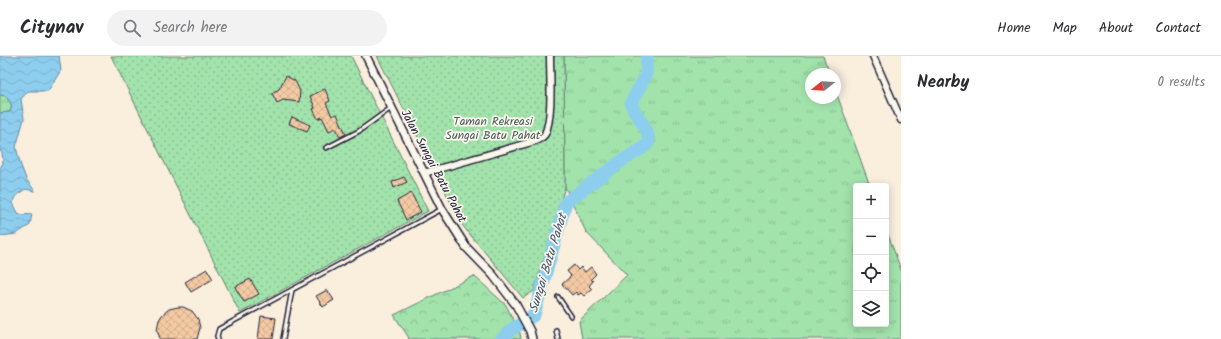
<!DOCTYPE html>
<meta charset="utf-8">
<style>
:root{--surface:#fff;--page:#f2f2f3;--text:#2b2b33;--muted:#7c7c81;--line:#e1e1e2}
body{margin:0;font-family:Kalam,sans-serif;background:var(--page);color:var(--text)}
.controls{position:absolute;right:12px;bottom:12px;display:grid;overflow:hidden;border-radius:4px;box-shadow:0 2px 10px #0003}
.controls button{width:36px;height:36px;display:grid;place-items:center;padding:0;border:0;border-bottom:1px solid var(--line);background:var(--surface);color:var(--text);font:20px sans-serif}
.compass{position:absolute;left:805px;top:12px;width:36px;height:36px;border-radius:50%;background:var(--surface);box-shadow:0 2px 10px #0003;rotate:252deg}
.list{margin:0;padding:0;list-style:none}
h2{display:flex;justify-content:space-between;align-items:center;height:52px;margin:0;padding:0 16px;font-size:17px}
h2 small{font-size:13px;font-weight:400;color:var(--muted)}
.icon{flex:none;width:22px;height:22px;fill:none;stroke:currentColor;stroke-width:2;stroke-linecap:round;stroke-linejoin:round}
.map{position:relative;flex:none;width:901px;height:283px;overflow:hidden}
header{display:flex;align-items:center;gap:24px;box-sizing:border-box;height:56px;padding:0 20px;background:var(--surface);border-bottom:1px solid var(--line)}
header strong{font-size:19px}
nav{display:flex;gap:22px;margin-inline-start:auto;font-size:14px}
.search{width:280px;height:36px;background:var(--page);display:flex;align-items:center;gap:10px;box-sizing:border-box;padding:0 14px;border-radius:22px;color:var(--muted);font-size:15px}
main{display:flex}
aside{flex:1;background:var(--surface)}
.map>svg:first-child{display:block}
.grass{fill:url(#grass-tufts);stroke:#628273}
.forest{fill:url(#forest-crowns);stroke:#628273}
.park{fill:url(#park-dots);stroke:#628273}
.water{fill:url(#water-waves);stroke:#6289a6}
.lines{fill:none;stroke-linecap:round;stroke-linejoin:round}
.river{stroke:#8dceee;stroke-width:13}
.building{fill:url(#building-cross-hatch);stroke:#22223b}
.service-casing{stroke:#22223b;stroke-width:6}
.minor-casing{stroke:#22223b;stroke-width:9}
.tertiary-casing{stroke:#22223b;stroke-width:10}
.service{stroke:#fbf7ec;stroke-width:3}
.minor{stroke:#fbf7ec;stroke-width:6}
.tertiary{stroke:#fbf7ec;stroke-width:7}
.labels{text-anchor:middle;stroke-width:3.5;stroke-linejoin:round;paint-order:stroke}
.park-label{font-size:12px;fill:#485c5d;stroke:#fbf7ec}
.street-label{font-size:12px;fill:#22223b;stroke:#fbf7ec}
.water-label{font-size:13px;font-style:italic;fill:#425671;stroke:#fbf7ec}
</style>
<header>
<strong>Citynav</strong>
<div class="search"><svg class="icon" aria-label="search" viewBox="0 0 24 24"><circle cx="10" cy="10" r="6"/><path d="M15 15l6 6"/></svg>Search here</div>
<nav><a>Home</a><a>Map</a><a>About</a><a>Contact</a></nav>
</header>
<main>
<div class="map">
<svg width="901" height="283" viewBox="0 0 901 283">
<defs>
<pattern id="grass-tufts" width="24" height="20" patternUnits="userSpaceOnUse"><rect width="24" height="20" fill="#a2e2ab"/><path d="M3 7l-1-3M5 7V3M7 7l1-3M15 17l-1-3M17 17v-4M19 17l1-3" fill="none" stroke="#8bc294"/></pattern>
<pattern id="forest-crowns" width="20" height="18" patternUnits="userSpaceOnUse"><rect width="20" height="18" fill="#a2e2ab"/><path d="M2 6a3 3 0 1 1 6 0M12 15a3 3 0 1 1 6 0" fill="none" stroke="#8bc294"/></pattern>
<pattern id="park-dots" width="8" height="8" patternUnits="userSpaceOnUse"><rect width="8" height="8" fill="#a2e2ab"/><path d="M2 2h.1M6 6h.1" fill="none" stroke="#8bc294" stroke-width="1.8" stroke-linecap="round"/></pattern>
<pattern id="water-waves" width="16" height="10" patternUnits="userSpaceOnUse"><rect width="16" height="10" fill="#8dceee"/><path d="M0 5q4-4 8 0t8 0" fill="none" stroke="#79b1cd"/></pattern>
<pattern id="building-cross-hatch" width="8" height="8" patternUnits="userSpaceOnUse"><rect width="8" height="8" fill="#f4caa3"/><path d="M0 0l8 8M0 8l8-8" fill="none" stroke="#d1ad8d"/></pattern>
</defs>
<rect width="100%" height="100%" fill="#faeedd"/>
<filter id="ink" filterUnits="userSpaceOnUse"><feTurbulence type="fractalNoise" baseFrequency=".025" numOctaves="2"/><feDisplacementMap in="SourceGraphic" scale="8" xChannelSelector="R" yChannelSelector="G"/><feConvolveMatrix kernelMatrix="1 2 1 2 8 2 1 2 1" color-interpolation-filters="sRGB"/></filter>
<g filter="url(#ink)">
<g class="grass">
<path d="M 564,0 L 823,0 L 830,18 L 811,18 L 811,42 L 835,42 L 835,33 L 870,130 L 856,130 L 856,268 L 886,268 L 886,173 L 901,214 L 901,283 L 582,283 L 579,265 L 627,219 L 586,176 L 565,131 Z"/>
<path d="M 0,39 L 6,40 L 12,49 L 10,56 L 0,57 Z"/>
</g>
<path class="forest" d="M 474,220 L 506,249 L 520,277 L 521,283 L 408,283 L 409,282 L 394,259 Z"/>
<g class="park">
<path d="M 111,0 L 351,0 L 428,155 L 240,257 Z"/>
<path d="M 377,0 L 564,0 L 565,131 L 534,235 L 523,242 L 462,169 Z"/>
</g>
<path class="water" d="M 0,0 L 59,0 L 61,14 L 48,35 L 28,35 L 21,43 L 24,63 L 16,91 L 20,107 L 26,123 L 35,135 L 25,133 L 17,139 L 13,147 L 18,157 L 23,159 L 32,158 L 30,169 L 16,178 L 1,180 L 0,180 L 0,112 L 3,107 L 2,97 L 0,95 L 0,57 L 10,56 L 12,50 L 6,40 L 0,39 Z"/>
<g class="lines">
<path class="river" d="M 502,283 L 511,274 L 534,259 L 566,146 L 623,104 L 643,92 L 649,86 C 649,70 635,61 631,47 L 646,19 L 647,0"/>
</g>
<g class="building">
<path d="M 286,20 L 295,25 L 300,35 L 299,46 L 283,44 L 277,47 L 272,37 L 279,33 Z"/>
<path d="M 325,33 L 330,45 L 326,47 L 332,60 L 337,58 L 346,78 L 340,81 L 336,72 L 329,75 L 322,61 L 318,63 L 313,53 L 315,52 L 310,40 Z"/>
<path d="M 292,61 L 310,69 L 307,75 L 289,68 Z"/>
<path d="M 404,121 L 407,126 L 394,132 L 392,126 Z"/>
<path d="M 411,137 L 421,156 L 406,164 L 397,145 Z"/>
<path d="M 574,209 L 578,214 L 581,211 L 585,216 L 591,211 L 596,218 L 591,223 L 593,225 L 589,230 L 592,233 L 584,240 L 581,237 L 578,239 L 576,236 L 572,239 L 562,228 L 571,220 L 567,215 Z"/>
<path d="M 207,213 L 213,223 L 191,236 L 185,226 Z"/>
<path d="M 250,223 L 259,238 L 244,246 L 235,231 Z"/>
<path d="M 327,234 L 334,244 L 323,251 L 316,240 Z"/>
<path d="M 178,251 L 183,251 L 192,255 L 198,263 L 200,272 L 197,283 L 160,283 L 157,273 L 159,264 L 162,259 L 169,253 Z"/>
<path d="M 261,260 L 276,262 L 273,283 L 258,283 Z"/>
</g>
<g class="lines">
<g class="service-casing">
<g id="service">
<path d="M 326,92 L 359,75 L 391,52"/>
<path d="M 558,241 L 571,260"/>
<path d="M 556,274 L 558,283"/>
<path d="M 218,283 L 217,280 L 219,273 L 442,153"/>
<path d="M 283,283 L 292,234"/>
</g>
</g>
<g class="minor-casing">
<g id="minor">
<path d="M 873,0 L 901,64"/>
<path d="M 424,117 L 535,85 C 538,83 543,82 545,78 C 553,61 550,20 550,0"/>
</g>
</g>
<g class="tertiary-casing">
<path id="tertiary" d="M 366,0 L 442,153 L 466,191 L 493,219 L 516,249 L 530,275 L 532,283"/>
</g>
<use href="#service" class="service"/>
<use href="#minor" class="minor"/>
<use href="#tertiary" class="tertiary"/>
</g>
</g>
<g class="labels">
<g class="park-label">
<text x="493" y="69">Taman Rekreasi<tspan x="493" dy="14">Sungai Batu Pahat</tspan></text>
</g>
<g class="street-label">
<text transform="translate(434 110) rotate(62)" y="4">Jalan Sungai Batu Pahat</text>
</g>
<g class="water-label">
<text transform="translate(547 207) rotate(-73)" y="5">Sungai Batu Pahat</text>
</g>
</g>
</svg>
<div class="controls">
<button>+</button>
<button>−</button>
<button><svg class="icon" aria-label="locate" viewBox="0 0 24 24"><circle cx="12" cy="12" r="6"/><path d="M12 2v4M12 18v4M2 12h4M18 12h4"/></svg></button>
<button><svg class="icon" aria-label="layers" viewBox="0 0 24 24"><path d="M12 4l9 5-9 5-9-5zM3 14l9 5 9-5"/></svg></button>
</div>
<svg class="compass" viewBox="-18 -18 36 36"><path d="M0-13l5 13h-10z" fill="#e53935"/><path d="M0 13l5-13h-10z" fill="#7c7c81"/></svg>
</div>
<aside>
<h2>Nearby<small>0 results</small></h2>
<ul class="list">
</ul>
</aside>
</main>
